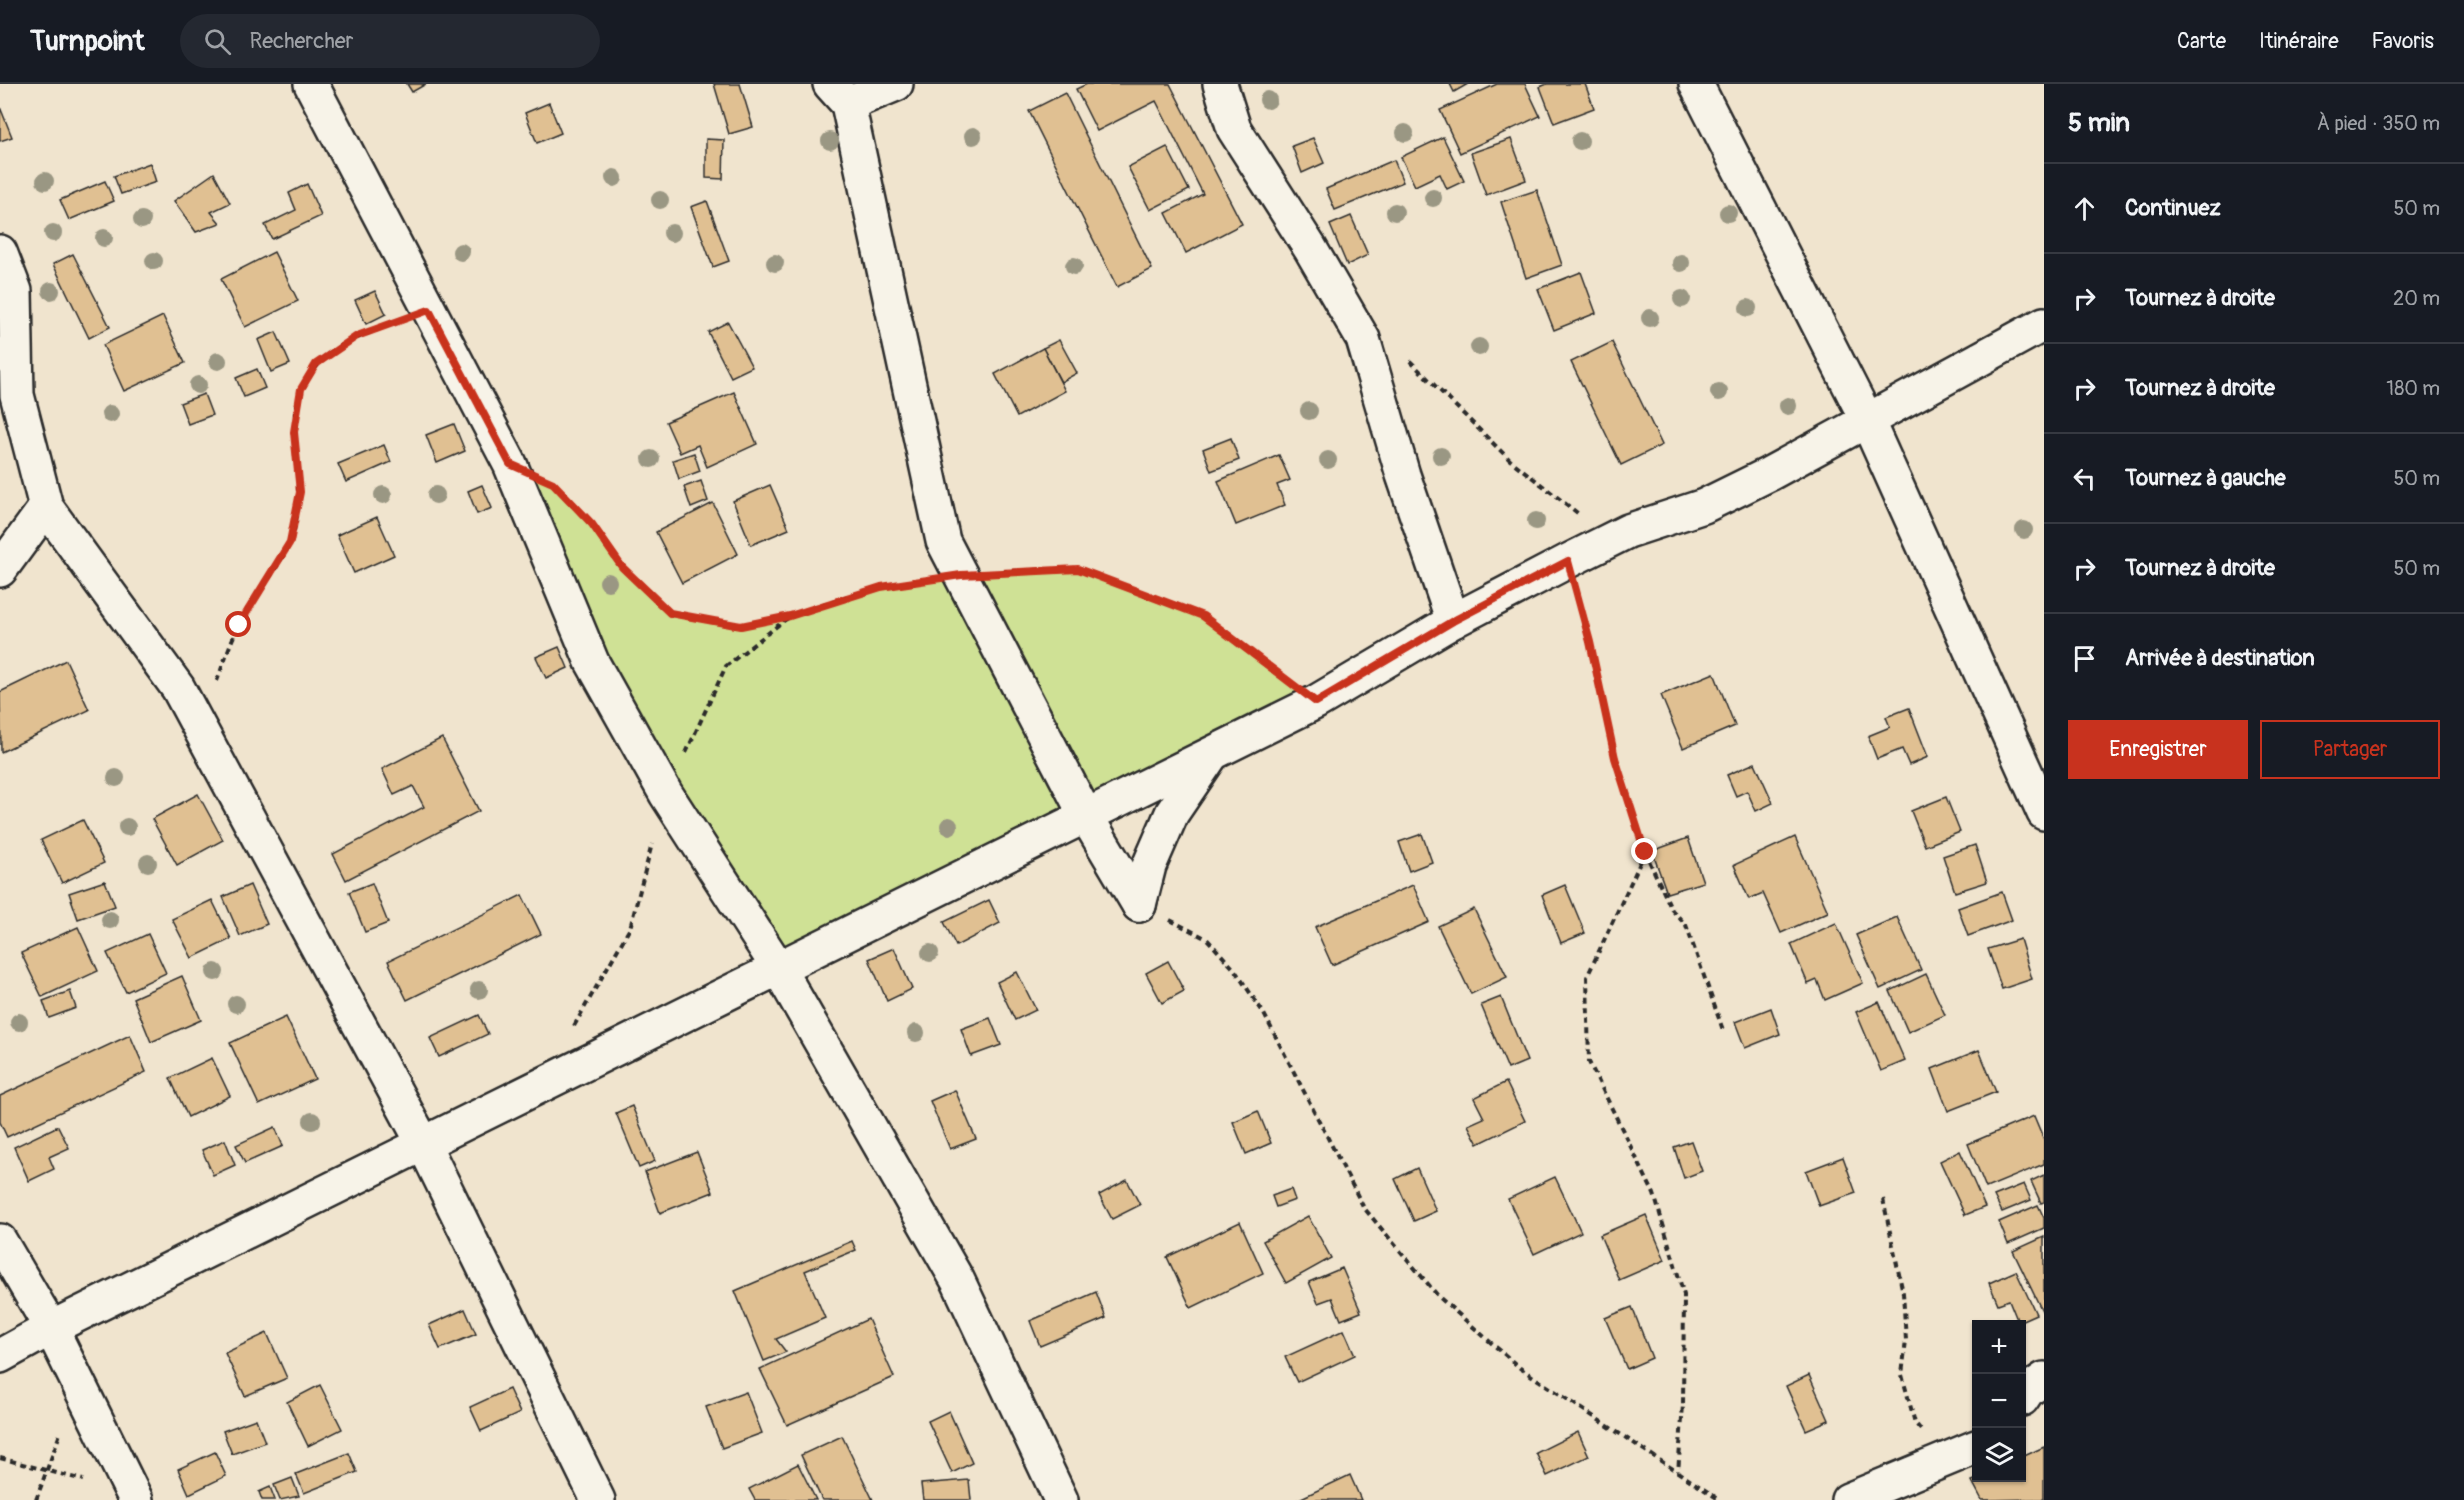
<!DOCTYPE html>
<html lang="fr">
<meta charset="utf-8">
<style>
:root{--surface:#171b24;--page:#242831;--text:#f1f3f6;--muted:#9ea1a6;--line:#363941;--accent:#c8321e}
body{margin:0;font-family:Pangolin,sans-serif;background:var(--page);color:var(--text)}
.controls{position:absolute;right:18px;bottom:18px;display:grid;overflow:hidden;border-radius:0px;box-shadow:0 2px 4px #0004}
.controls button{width:54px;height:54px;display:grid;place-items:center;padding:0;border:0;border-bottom:2px solid var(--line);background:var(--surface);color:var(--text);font:30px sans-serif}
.stop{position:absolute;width:18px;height:18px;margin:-14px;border:4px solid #c8321e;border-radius:50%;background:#fff}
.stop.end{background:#c8321e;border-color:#fff;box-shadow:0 2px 6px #0008}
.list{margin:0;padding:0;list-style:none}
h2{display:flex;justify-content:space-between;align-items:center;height:78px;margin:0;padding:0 24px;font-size:26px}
h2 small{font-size:20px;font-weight:400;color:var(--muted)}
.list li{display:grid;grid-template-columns:39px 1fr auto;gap:18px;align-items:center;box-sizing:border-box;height:90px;padding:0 24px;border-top:2px solid var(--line)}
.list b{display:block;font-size:22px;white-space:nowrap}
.list em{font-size:20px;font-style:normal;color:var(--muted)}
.actions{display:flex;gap:12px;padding:18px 24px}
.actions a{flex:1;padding:14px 0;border:2px solid var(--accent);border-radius:0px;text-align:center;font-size:21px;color:var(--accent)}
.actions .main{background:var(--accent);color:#fff}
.icon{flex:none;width:33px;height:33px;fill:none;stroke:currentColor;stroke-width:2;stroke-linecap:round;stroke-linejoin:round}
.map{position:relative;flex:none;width:2044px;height:1416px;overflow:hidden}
header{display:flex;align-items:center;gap:36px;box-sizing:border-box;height:84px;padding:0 30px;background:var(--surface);border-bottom:2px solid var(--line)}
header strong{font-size:28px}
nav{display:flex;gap:33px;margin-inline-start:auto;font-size:21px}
.search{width:420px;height:54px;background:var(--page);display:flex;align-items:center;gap:15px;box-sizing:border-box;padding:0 21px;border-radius:33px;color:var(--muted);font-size:22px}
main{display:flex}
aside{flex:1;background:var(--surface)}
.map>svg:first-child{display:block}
.green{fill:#cfe195;stroke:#7d8660;stroke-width:1.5}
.building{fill:#e0c092;stroke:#2b2b2b;stroke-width:1.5}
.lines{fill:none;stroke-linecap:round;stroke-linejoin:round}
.street-casing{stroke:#2b2b2b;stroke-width:38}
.path{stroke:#2b2b2b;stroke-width:4;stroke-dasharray:6 4.5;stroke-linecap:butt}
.street{stroke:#f7f3e8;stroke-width:33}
.tree{fill:#9a9783}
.route{stroke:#c8321e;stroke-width:8}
</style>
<header>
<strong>Turnpoint</strong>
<div class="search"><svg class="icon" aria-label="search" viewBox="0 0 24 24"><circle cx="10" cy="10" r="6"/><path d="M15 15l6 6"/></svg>Rechercher</div>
<nav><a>Carte</a><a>Itinéraire</a><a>Favoris</a></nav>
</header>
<main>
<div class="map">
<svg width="2044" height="1416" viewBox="0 0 2044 1416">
<rect width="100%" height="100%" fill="#f0e4ce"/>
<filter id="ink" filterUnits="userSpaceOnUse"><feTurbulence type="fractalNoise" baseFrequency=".0167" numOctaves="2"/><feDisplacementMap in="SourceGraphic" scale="12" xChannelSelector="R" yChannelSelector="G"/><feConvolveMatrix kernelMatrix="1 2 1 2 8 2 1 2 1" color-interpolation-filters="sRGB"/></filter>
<g filter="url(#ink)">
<path class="green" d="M 510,380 L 553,399 L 592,440 L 622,483 L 670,529 L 741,542 L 790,532 L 881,503 L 961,491 L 1078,485 L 1203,532 L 1316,618 L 779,885 L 666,710 Z"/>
<g class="building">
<path d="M 407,0 L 426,0 L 412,8 Z"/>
<path d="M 714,0 L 740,0 L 753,43 L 729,50 Z"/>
<path d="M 1087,0 L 1170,0 L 1242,140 L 1186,169 L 1166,129 L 1203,110 L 1156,17 L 1097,47 L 1076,5 Z"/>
<path d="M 1450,0 L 1468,0 L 1454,8 Z"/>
<path d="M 1497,0 L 1525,0 L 1540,32 L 1460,69 L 1440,26 Z"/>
<path d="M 1547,0 L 1585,0 L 1594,24 L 1554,39 L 1540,3 Z"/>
<path d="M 1065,9 L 1152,185 L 1117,203 L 1029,27 Z"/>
<path d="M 549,19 L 561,49 L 537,59 L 525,29 Z"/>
<path d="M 0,23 L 12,53 L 0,57 Z"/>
<path d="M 1443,53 L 1464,97 L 1447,105 L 1440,90 L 1415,102 L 1401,73 Z"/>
<path d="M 1313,54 L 1324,79 L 1302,89 L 1292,62 Z"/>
<path d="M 706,55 L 724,56 L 723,95 L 706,94 Z"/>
<path d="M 1511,55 L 1526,96 L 1486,111 L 1471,69 Z"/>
<path d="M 1167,63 L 1189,106 L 1150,126 L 1128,83 Z"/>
<path d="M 1394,76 L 1403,98 L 1335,126 L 1326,105 Z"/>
<path d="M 150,79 L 156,98 L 121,110 L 114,92 Z"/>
<path d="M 214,89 L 230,119 L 211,128 L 220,139 L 196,148 L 174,117 Z"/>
<path d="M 105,97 L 114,117 L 69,136 L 60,116 Z"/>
<path d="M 307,100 L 321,132 L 272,155 L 265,141 L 296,126 L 289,109 Z"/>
<path d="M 1537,106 L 1562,181 L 1526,194 L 1501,118 Z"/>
<path d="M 707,117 L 729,177 L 713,183 L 691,123 Z"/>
<path d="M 1351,132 L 1368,171 L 1347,181 L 1330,141 Z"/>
<path d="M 274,168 L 298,217 L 245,243 L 221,195 Z"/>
<path d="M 73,170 L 110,243 L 89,254 L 53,180 Z"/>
<path d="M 1581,188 L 1596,229 L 1554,246 L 1538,205 Z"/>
<path d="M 375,207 L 386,230 L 366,240 L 355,216 Z"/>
<path d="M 163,232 L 185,279 L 124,307 L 103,261 Z"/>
<path d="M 728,238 L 752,283 L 731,293 L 708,248 Z"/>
<path d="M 276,248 L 290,280 L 271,288 L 258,256 Z"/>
<path d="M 1059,256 L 1077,289 L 1061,298 L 1043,264 Z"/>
<path d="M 1612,258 L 1662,361 L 1621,381 L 1571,278 Z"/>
<path d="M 1043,264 L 1065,307 L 1017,333 L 995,290 Z"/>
<path d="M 257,285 L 265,304 L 244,313 L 236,294 Z"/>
<path d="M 734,308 L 757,360 L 707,383 L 698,361 L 680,369 L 666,338 Z"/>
<path d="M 204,310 L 212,331 L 188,340 L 180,319 Z"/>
<path d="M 454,340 L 465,367 L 437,379 L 426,351 Z"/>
<path d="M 1231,354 L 1239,376 L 1211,387 L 1203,365 Z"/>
<path d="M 384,361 L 391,378 L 346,398 L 338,380 Z"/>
<path d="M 694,369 L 700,387 L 679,395 L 673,376 Z"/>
<path d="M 1279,371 L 1290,396 L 1277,401 L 1285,421 L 1236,441 L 1218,397 Z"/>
<path d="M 701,397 L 708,417 L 691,424 L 684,403 Z"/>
<path d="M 482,401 L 492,424 L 477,430 L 468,407 Z"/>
<path d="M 770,401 L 789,445 L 751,461 L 733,417 Z"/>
<path d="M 713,419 L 738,470 L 682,499 L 656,448 Z"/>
<path d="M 377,433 L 394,471 L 354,489 L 337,451 Z"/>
<path d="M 559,563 L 568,584 L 546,594 L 536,573 Z"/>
<path d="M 66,576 L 89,626 L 1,668 L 0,608 Z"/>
<path d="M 1714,589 L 1735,642 L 1683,664 L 1661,611 Z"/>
<path d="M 1909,624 L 1928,673 L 1909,681 L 1902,665 L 1877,675 L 1868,652 L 1890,643 L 1886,633 Z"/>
<path d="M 442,654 L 479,727 L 346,796 L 333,770 L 424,723 L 413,702 L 394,711 L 382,685 Z"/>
<path d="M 1755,679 L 1773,719 L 1756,727 L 1747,707 L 1736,712 L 1727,691 Z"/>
<path d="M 198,710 L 223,756 L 177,781 L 152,735 Z"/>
<path d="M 1946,713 L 1960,748 L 1925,762 L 1911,727 Z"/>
<path d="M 83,736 L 104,779 L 62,799 L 41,756 Z"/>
<path d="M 1422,750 L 1432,778 L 1409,787 L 1399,758 Z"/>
<path d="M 1795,753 L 1828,828 L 1781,849 L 1763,809 L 1749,815 L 1734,781 Z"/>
<path d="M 1688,754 L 1703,798 L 1667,809 L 1652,767 Z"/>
<path d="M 1975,761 L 1987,798 L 1955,808 L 1943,772 Z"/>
<path d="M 105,797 L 115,822 L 78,835 L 69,809 Z"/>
<path d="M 372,799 L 388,839 L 365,848 L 349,808 Z"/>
<path d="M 250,801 L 267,840 L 240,852 L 223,813 Z"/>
<path d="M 1413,801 L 1429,838 L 1332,881 L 1315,843 Z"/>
<path d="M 1565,801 L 1585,849 L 1561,859 L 1542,811 Z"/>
<path d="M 2002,808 L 2012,836 L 1968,852 L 1958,824 Z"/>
<path d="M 522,811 L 541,850 L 407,916 L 388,877 Z"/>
<path d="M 212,816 L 231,855 L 192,874 L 172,835 Z"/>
<path d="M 989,816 L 1000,839 L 956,862 L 944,838 Z"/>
<path d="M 1474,825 L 1507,893 L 1471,910 L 1438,842 Z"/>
<path d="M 1897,833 L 1921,886 L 1880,905 L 1856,851 Z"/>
<path d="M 1836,839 L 1863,899 L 1825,916 L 1817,896 L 1808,900 L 1791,860 Z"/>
<path d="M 78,843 L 98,887 L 42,913 L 21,869 Z"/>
<path d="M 148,850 L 166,889 L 126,908 L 107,869 Z"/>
<path d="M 2020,855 L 2032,895 L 2002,905 L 1988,865 Z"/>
<path d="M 894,864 L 912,905 L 887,917 L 869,875 Z"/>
<path d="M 1168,877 L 1184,907 L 1162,919 L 1146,889 Z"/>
<path d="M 1017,888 L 1036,926 L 1015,936 L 997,898 Z"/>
<path d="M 1926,890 L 1945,931 L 1908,948 L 1890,907 Z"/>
<path d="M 182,892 L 201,936 L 151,958 L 133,914 Z"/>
<path d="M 70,907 L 76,924 L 49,934 L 43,917 Z"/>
<path d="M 1501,913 L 1527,977 L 1508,985 L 1481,921 Z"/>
<path d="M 1879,918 L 1905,977 L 1881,987 L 1856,928 Z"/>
<path d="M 1771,924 L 1780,950 L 1745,964 L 1735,938 Z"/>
<path d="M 479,931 L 488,950 L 439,973 L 430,954 Z"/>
<path d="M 286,933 L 315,995 L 259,1021 L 230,959 Z"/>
<path d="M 990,934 L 1001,961 L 971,972 L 961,945 Z"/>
<path d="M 130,951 L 146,988 L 7,1053 L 0,1038 L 0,1012 Z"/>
<path d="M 1979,966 L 1996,1008 L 1948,1027 L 1932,985 Z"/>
<path d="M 212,974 L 230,1012 L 188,1033 L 170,994 Z"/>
<path d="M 1506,998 L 1525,1037 L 1478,1060 L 1468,1041 L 1484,1034 L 1474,1014 Z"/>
<path d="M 955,1006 L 976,1055 L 950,1065 L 930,1017 Z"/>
<path d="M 632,1022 L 655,1077 L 639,1084 L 616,1029 Z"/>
<path d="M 1258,1027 L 1271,1059 L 1246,1070 L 1233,1038 Z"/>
<path d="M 2034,1032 L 2044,1056 L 2044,1080 L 1986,1104 L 1968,1060 Z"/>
<path d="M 58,1042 L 69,1064 L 49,1073 L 54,1085 L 29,1097 L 14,1063 Z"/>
<path d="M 275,1043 L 283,1062 L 245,1079 L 236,1061 Z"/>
<path d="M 225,1056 L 235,1081 L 213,1091 L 202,1066 Z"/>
<path d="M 1691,1057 L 1702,1087 L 1684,1094 L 1674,1063 Z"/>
<path d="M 1960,1067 L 1985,1123 L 1965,1131 L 1940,1077 Z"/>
<path d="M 697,1068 L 713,1108 L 660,1129 L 645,1088 Z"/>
<path d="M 1843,1073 L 1856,1109 L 1819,1122 L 1806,1087 Z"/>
<path d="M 1417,1084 L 1436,1127 L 1414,1137 L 1395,1095 Z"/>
<path d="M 2044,1091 L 2044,1118 L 2041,1119 L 2031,1097 Z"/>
<path d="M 1555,1093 L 1581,1148 L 1534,1170 L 1508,1115 Z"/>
<path d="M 1127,1096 L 1140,1121 L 1112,1135 L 1099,1111 Z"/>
<path d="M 2024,1100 L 2031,1116 L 2002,1128 L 1994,1112 Z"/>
<path d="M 1291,1105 L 1295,1116 L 1276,1123 L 1272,1112 Z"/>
<path d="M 2038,1121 L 2044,1134 L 2044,1144 L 2008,1160 L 1999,1138 Z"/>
<path d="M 1646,1131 L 1665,1176 L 1619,1196 L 1600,1151 Z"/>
<path d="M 1308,1132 L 1331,1174 L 1286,1199 L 1263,1157 Z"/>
<path d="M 1240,1138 L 1263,1189 L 1191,1224 L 1167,1173 Z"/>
<path d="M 2044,1153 L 2044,1231 L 2013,1167 Z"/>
<path d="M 852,1157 L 856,1166 L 805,1187 L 825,1234 L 776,1255 L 786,1268 L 764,1277 L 735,1207 Z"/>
<path d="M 1342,1184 L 1361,1228 L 1341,1236 L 1332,1214 L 1318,1219 L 1309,1198 Z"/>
<path d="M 2016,1187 L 2036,1230 L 2018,1238 L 2009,1216 L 1998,1220 L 1989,1199 Z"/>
<path d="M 1096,1208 L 1106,1234 L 1040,1262 L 1030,1237 Z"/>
<path d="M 1632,1223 L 1652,1274 L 1627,1285 L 1605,1234 Z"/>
<path d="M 465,1225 L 476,1250 L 440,1265 L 429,1241 Z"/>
<path d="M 868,1235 L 894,1293 L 787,1341 L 760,1285 Z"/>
<path d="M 1344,1246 L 1355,1271 L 1297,1298 L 1285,1273 Z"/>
<path d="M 267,1249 L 287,1294 L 245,1312 L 225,1269 Z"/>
<path d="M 1809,1291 L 1829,1336 L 1806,1346 L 1786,1302 Z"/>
<path d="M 320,1301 L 342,1345 L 308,1362 L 287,1318 Z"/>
<path d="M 509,1305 L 520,1329 L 481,1347 L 470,1323 Z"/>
<path d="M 746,1308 L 762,1349 L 722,1364 L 706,1323 Z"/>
<path d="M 949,1327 L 972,1379 L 952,1389 L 928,1337 Z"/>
<path d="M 256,1335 L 265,1358 L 232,1370 L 223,1347 Z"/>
<path d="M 1578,1348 L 1589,1372 L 1547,1392 L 1536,1369 Z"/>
<path d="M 842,1352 L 873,1416 L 822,1416 L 801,1371 Z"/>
<path d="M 2044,1363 L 2044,1415 L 1982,1416 L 1972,1397 L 1979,1394 L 2022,1394 L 2022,1373 Z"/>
<path d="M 215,1368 L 226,1392 L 189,1410 L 178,1385 Z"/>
<path d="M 349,1369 L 357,1388 L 304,1409 L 296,1390 Z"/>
<path d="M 798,1380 L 816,1416 L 755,1416 L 749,1405 Z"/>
<path d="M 1350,1391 L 1361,1416 L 1297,1416 Z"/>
<path d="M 292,1394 L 299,1412 L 280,1416 L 274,1401 Z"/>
<path d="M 969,1396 L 971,1416 L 923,1416 L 921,1400 Z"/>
<path d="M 270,1403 L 275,1416 L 262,1416 L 259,1408 Z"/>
</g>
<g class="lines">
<g class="street-casing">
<g id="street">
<path d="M 311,0 L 510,380 L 592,578 L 666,710 L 779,885 L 958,1197 L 1061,1416"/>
<path d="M 830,0 L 848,20 L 943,457 L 1086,732 L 1139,821"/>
<path d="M 1220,0 L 1234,45 L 1310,164 L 1363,255 L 1403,391 L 1453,537"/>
<path d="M 1696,0 L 1867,336 L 2044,729"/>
<path d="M 848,20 L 896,0"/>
<path d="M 0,168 L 15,207 L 17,311 L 46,423 L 178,604 L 423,1059 L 598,1416"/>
<path d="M 0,486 L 46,423"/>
<path d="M 1139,821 L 1149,782 L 1172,729 L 1210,673"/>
<path d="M 0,1157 L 51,1244 L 136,1416"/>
<path d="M 0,1272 L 51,1244 L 1316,618 L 1453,537 L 1568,477 L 1628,447 L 1704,422 L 1769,390 L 2044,240"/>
<path d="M 2022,1315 L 2028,1306 L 2044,1295"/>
<path d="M 1848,1416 L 1976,1363"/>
</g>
</g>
<g class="path">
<path d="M 1410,277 L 1510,376 L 1580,431"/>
<path d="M 564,411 L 592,440 L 622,483 L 670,529 L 741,542 L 789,532"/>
<path d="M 1001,488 L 1078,485 L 1203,532 L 1282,592"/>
<path d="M 1578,514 L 1590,558 L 1615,674 L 1645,768 L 1672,826 L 1686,841 L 1723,946"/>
<path d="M 217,597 C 224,578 230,559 239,541 C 253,513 276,488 289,459 C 301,431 299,398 296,369 C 288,288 325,263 394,239"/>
<path d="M 686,669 L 726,582 L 790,532 L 881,503 L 922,497"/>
<path d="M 1645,768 L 1587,893 L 1589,978 L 1654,1110 L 1684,1211 L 1683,1321 L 1678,1389"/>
<path d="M 1170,836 L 1207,855 L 1234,885 L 1263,928 L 1364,1124 L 1439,1213 L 1520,1284 L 1720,1416"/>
<path d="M 574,942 L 630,844 L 652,760"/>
<path d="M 1883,1115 L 1903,1209 L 1906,1256 L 1902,1291 L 1915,1339 L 1921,1346"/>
<path d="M 0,1374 L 83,1396"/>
<path d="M 36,1416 L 61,1347"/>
</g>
<use href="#street" class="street"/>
</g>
<g class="tree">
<circle cx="1268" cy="16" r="9"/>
<circle cx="1405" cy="49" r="9"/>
<circle cx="973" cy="52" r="9"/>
<circle cx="830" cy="57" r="9"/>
<circle cx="1580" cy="57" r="9"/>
<circle cx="614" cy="94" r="9"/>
<circle cx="45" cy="97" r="9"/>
<circle cx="1433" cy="114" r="9"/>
<circle cx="660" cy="116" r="9"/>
<circle cx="1395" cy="128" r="9"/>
<circle cx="1728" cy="129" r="9"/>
<circle cx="142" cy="136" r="9"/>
<circle cx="53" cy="149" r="9"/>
<circle cx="672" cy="149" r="9"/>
<circle cx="104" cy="154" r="9"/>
<circle cx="461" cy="168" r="9"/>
<circle cx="154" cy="177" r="9"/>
<circle cx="775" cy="179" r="9"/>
<circle cx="1681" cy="179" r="9"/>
<circle cx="1074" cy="182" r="9"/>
<circle cx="51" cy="207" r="9"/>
<circle cx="1682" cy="215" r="9"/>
<circle cx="1748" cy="224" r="9"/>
<circle cx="1650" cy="234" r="9"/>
<circle cx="1479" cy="263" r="9"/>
<circle cx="218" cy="277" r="9"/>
<circle cx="198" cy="301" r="9"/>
<circle cx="1719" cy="308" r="9"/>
<circle cx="1788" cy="322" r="9"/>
<circle cx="1309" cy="327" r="9"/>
<circle cx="110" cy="330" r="9"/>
<circle cx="1441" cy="372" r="9"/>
<circle cx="651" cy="375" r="9"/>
<circle cx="1328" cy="376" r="9"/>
<circle cx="383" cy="411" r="9"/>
<circle cx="436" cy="411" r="9"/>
<circle cx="1536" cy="437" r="9"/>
<circle cx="2024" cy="446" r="9"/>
<circle cx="608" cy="498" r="9"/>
<circle cx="116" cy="694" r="9"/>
<circle cx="949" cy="742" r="9"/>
<circle cx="127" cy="743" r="9"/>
<circle cx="148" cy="779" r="9"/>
<circle cx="110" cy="836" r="9"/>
<circle cx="930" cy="869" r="9"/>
<circle cx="215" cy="888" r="9"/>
<circle cx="479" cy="906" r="9"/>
<circle cx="236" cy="920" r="9"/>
<circle cx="19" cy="938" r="9"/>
<circle cx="916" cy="949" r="9"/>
<circle cx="312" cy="1037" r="9"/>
</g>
</g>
<g class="lines" filter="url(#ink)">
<path class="route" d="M 239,541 L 290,458 L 300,408 L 294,348 L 301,305 L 316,280 L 357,252 L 429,226 L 510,380 L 553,399 L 592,440 L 622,483 L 670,529 L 741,542 L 790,532 L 881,503 L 961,491 L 1078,485 L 1203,532 L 1316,618 L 1453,537 L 1568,477 L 1590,558 L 1615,674 L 1645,768"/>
</g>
</svg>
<div class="controls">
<button>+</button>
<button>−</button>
<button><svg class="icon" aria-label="layers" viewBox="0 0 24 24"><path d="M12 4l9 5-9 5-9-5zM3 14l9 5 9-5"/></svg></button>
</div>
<div class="stop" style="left:239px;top:541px"></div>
<div class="stop end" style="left:1645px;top:768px"></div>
</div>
<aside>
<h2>5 min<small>À pied · 350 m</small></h2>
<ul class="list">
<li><svg class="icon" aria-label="ahead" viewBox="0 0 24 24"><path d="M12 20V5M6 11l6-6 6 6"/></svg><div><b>Continuez</b></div><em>50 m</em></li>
<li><svg class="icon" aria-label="right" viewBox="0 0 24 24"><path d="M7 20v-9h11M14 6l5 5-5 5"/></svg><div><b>Tournez à droite</b></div><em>20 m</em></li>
<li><svg class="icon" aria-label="right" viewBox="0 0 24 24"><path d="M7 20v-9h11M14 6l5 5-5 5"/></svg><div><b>Tournez à droite</b></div><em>180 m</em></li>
<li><svg class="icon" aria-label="left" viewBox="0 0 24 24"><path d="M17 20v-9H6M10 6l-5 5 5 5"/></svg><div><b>Tournez à gauche</b></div><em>50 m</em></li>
<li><svg class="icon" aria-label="right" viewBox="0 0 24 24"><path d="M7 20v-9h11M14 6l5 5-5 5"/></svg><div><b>Tournez à droite</b></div><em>50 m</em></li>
<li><svg class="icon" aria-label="arrive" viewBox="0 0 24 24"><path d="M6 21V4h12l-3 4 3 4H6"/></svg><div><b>Arrivée à destination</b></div></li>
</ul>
<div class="actions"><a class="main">Enregistrer</a><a>Partager</a></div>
</aside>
</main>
